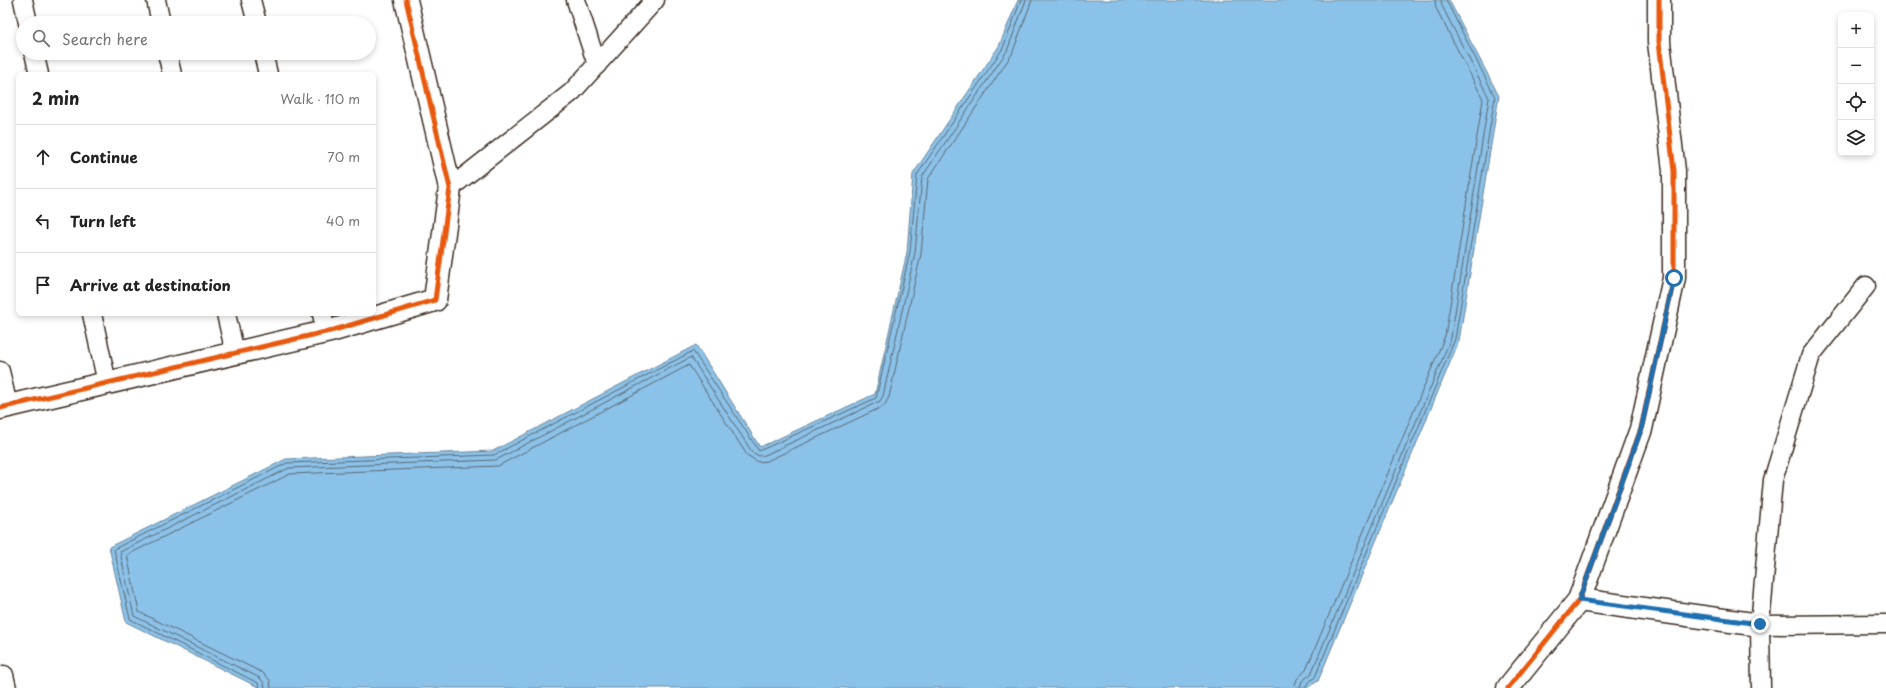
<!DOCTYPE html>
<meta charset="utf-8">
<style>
:root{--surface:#fff;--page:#f6f6f6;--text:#222;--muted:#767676;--line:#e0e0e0}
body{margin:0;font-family:"Playpen Sans",sans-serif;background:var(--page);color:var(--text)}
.controls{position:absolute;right:12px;top:12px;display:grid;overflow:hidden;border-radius:6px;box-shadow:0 2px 6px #0003}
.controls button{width:36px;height:36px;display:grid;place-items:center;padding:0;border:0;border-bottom:1px solid var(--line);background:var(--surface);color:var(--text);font:20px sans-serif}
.stop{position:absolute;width:12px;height:12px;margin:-9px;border:3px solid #1f6fb2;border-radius:50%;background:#fff}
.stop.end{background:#1f6fb2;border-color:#fff;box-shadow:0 1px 4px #0008}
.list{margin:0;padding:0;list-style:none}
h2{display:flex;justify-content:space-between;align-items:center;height:52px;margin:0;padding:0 16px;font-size:17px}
h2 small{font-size:13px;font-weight:400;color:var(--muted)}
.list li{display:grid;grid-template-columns:26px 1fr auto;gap:12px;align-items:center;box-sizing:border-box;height:64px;padding:0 16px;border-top:1px solid var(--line)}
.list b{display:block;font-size:15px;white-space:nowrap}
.list em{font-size:13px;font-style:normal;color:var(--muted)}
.icon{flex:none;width:22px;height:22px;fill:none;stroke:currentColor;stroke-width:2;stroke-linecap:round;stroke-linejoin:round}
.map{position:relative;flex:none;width:1886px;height:688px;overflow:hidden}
.search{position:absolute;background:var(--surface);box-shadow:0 2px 6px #0003;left:16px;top:16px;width:360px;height:44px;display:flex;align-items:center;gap:10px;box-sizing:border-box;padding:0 14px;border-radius:22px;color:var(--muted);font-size:15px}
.panel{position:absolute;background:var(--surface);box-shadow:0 2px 6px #0003;left:16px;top:72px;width:360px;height:244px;border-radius:6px}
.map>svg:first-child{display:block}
.water{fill:#8bc2e9;stroke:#6b8598}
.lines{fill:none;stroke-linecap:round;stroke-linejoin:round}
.shore{stroke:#5b676f;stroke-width:1}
.service-casing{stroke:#3b2a1e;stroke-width:21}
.minor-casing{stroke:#3b2a1e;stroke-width:25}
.service{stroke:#fff;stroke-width:18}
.minor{stroke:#fff;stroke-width:22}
.cycleway-casing{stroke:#fff;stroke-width:8}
.cycleway{stroke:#e8590c;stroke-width:5}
.route{stroke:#1f6fb2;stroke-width:5}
</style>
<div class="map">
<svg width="1886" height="688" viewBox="0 0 1886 688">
<rect width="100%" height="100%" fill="#fff"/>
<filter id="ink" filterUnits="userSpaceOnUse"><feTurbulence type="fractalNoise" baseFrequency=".025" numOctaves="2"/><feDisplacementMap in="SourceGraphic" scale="8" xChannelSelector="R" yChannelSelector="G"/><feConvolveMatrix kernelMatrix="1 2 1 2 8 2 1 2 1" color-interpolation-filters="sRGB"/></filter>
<g filter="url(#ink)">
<path class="water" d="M 1018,0 L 1449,0 L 1499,96 L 1459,341 L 1318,681 L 1307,688 L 260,688 L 126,622 L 109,547 L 286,459 L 493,451 L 696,345 L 760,447 L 875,394 L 907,252 L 913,174 L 999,46 Z"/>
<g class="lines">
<g class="shore">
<path d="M 260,688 L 258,683 L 130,619 L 114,549 L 287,463 L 494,455 L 693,351 L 759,451 L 876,398 L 910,252 L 917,175 L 1003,48 L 1021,0"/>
<path d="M 265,688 L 264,683 L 260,678 L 134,616 L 120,552 L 289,468 L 496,460 L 691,357 L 752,452 L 759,456 L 765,455 L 880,401 L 883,396 L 915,253 L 922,177 L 1007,51 L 1026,0"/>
<path d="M 271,688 L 270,680 L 263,673 L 139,612 L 127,555 L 290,474 L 498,466 L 689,365 L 747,455 L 758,462 L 767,461 L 884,406 L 889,397 L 921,254 L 928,179 L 1012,54 L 1032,0"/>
<path d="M 1294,688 L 1297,679 L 1306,670 L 1445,336 L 1483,99 L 1436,8 L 1435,0"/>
<path d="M 1300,688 L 1302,681 L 1311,674 L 1451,338 L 1489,98 L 1442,6 L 1441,0"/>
<path d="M 1305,688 L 1307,684 L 1315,677 L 1455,339 L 1495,97 L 1446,0"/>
</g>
<g class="service-casing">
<g id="service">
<path d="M 23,0 L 28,23"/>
<path d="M 156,0 L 161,23"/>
<path d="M 251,0 L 257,23"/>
<path d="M 576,0 L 597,65"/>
<path d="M 34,53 L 39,74"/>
<path d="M 167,53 L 172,74"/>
<path d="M 263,53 L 268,74"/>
<path d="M 450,188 L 572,92 L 655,0"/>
<path d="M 92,314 L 107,383"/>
<path d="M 226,314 L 235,353"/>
<path d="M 322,314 L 326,332"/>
<path d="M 0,371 L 8,406"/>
<path d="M 1760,625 L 1886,624"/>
<path d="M 0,676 L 4,675 L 7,688"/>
<path d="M 1761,688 L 1760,625 L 1773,480 L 1811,355 L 1866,286"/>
</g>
</g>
<g class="minor-casing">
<g id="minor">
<path d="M 0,408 L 334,330 L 435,300 L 450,188 L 406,0"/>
<path d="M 1579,600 L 1760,625"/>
<path d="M 1508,688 L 1579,600 L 1641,429 L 1674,278 L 1674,171 L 1659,42 L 1659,0"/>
</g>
</g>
<use href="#service" class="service"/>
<use href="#minor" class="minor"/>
<g class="cycleway-casing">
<g id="cycleway">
<path d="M 0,408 L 334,330 L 435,300 L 450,188 L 406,0"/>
<path d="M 1508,688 L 1579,600 L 1641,429 L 1674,278 L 1674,171 L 1659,42 L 1659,0"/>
</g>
</g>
<use href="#cycleway" class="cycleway"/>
</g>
</g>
<g class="lines" filter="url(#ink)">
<path class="route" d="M 1674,278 L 1641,430 L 1579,600 L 1760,624"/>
</g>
</svg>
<div class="controls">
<button>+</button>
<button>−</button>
<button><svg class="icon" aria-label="locate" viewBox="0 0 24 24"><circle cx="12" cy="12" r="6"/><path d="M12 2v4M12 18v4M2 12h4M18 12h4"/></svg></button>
<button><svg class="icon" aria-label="layers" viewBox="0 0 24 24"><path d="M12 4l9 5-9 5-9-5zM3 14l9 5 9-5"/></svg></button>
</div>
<div class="stop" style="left:1674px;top:278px"></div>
<div class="stop end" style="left:1760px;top:624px"></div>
<div class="search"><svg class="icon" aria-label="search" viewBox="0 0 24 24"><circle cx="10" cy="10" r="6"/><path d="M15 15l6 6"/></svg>Search here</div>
<section class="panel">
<h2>2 min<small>Walk · 110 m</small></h2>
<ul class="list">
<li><svg class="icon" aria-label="ahead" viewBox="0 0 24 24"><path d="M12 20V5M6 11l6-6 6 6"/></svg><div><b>Continue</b></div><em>70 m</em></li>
<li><svg class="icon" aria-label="left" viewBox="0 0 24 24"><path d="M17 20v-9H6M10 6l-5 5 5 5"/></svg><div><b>Turn left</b></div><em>40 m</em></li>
<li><svg class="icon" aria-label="arrive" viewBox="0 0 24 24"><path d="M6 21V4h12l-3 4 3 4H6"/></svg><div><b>Arrive at destination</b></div></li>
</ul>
</section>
</div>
